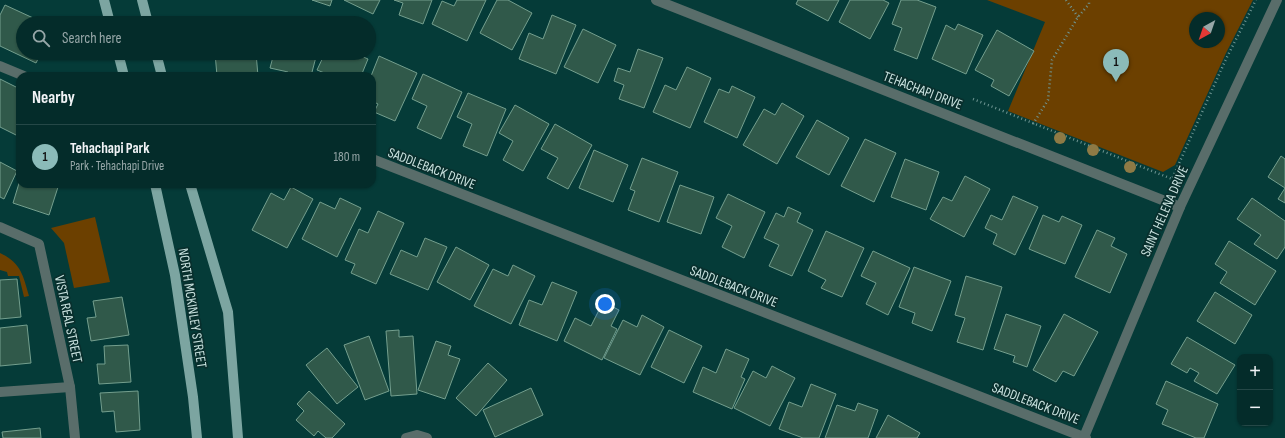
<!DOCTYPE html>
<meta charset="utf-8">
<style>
:root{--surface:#042c2a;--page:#123836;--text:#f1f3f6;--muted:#97a7a8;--line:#254847;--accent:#8bbbb9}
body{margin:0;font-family:"Sofia Sans Condensed",sans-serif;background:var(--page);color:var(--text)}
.controls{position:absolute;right:12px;bottom:12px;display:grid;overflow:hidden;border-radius:8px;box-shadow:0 1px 3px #0004}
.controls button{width:36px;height:36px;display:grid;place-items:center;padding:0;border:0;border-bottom:1px solid var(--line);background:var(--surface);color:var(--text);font:20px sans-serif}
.compass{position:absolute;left:1189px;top:12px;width:36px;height:36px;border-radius:50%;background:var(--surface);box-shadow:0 1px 3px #0004;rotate:220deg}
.you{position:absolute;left:605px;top:304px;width:14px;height:14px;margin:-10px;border:3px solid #fff;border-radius:50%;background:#1a73e8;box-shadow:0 0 0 6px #1a73e833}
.badge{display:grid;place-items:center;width:26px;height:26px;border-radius:50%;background:var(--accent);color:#111;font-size:13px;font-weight:700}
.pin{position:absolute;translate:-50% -33px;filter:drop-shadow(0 1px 2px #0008)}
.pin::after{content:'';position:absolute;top:21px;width:14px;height:12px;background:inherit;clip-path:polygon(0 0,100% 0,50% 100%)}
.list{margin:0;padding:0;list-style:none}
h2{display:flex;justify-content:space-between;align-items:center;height:52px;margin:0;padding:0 16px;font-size:17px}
h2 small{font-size:13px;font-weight:400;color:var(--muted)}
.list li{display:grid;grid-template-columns:26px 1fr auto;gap:12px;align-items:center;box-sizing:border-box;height:64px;padding:0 16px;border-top:1px solid var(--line)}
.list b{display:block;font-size:15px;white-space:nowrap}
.list p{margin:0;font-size:13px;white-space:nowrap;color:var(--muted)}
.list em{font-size:13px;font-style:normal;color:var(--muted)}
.icon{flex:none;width:22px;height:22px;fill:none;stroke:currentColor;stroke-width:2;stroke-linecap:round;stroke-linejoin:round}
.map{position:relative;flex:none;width:1285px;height:438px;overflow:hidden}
.search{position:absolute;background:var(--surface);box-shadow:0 1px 3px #0004;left:16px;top:16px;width:360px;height:44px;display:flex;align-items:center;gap:10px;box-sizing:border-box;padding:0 14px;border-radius:22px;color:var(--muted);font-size:15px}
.panel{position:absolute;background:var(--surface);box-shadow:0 1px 3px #0004;left:16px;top:72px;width:360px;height:116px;border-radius:12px}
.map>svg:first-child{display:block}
.green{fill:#6c4000;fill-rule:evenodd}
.building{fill:#30594a;stroke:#749f8e}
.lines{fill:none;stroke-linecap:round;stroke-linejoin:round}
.path{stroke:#6f9693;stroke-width:2.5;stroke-dasharray:1 3;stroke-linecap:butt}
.minor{stroke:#596d6a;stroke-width:10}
.primary{stroke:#7ca5a1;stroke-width:10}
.tree{fill:#8d7a45}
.labels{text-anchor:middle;stroke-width:3.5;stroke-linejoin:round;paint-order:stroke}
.street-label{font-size:14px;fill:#cae3e0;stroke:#092f2d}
</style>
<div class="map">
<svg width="1285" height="438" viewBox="0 0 1285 438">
<rect width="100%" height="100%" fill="#053b38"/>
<g class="green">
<path d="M 987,0 L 1253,0 L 1226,53 L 1175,165 L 1163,172 L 1008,111 L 1045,22 ZM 1195,18 L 1219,18 L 1219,42 L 1195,42 Z"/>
<path d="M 95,217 L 110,282 L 74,288 L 64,243 L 51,228 Z"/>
<path d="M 0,253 C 21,263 23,275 29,296 L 24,297 L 19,276 L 8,276 L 7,272 L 0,270 Z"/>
</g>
<g class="building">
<path d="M 312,0 L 332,0 L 330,6 Z"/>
<path d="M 344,0 L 380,0 L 373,14 Z"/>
<path d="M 394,0 L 432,0 L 423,24 L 399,15 L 403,3 Z"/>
<path d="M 457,0 L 486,0 L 467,41 L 432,24 L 442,1 L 454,6 Z"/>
<path d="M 497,0 L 508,0 L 532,13 L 512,50 L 480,33 Z"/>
<path d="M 798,0 L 839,0 L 828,21 L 796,4 Z"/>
<path d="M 850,0 L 883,0 L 889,3 L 870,39 L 839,22 Z"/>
<path d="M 901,0 L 917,0 L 936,7 L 917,59 L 894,50 L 902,28 L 892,24 Z"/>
<path d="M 5,5 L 44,23 L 23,23 L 23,53 L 41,53 L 36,63 L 0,46 L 0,15 Z"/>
<path d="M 552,15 L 576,25 L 556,74 L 519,59 L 529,33 L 543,39 Z"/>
<path d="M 958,24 L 983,35 L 966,74 L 932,59 L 946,25 L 955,30 Z"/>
<path d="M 583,29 L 616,45 L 598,83 L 564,67 Z"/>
<path d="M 997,30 L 1034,51 L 1009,96 L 991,86 L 994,80 L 975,70 Z"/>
<path d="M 638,49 L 663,58 L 644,108 L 619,99 L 624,85 L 614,81 L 618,68 L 630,72 Z"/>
<path d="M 215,53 L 256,53 L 258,76 L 217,76 Z"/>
<path d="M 274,53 L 317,53 L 311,76 L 288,76 L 288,72 L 270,68 Z"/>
<path d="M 325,53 L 354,53 L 368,59 L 361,76 L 332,76 L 317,70 Z"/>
<path d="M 379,56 L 417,73 L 395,121 L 374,112 L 378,104 L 372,101 L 372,76 L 371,76 Z"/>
<path d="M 687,67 L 711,78 L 690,128 L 653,112 L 665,85 L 676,90 Z"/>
<path d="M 423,74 L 462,92 L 441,139 L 417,128 L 427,106 L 412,99 Z"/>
<path d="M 0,79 L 20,89 L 20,137 L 0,127 Z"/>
<path d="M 732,86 L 755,97 L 737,138 L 704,122 L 719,89 L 729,93 Z"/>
<path d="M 468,93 L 506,109 L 487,156 L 463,146 L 472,124 L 457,117 Z"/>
<path d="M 782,103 L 804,116 L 777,164 L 743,145 L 764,109 L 775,115 Z"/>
<path d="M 515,105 L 549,124 L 523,171 L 503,160 L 513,141 L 499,133 Z"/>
<path d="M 817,120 L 849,138 L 829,175 L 796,157 Z"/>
<path d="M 555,124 L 592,145 L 568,189 L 547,178 L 558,158 L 541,149 Z"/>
<path d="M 865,139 L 896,153 L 874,202 L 841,186 Z"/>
<path d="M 594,150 L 628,165 L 613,202 L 579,188 Z"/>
<path d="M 1281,156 L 1285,159 L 1285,188 L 1268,177 Z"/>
<path d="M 642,158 L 678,172 L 659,222 L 628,210 L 635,191 L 630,189 Z"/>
<path d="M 905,159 L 939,172 L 926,210 L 891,197 Z"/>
<path d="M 0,162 L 17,171 L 4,199 L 0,197 Z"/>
<path d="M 965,176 L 990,189 L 964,237 L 930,219 L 943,197 L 952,201 Z"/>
<path d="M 20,180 L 20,184 L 59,184 L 49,215 L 13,203 Z"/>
<path d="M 680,185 L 714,197 L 701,234 L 667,222 Z"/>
<path d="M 291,187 L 313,199 L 287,248 L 252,230 L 271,193 L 284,200 Z"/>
<path d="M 1285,188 L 1285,203 L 1278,199 Z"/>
<path d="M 728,194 L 765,212 L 744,258 L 722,247 L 732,226 L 716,218 Z"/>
<path d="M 1013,196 L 1038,207 L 1015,255 L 993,244 L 997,234 L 985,228 L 991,215 L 1002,220 Z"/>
<path d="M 340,198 L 361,208 L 337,257 L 302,239 L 320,202 L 335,209 Z"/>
<path d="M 1252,198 L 1285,221 L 1285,247 L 1277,259 L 1254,244 L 1261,235 L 1237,219 Z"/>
<path d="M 788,207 L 801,213 L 797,222 L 813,230 L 792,276 L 769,266 L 779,245 L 764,238 L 776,213 L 784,217 Z"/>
<path d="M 378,211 L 404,223 L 376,284 L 351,273 L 355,264 L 345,260 L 359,229 L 368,233 Z"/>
<path d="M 1043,215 L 1059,222 L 1062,216 L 1082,225 L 1065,264 L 1029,249 Z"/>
<path d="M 1097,230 L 1115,238 L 1111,246 L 1127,254 L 1110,293 L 1075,277 Z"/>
<path d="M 826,231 L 864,248 L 842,297 L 821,288 L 826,280 L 808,271 Z"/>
<path d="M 425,238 L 447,247 L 428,290 L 390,274 L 401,250 L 417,257 Z"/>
<path d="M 1229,241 L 1276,271 L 1255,305 L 1220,283 L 1227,272 L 1215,264 Z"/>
<path d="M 456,247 L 489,265 L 470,300 L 437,282 Z"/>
<path d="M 873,251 L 910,268 L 888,315 L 866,304 L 876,283 L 861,276 Z"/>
<path d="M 513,265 L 535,276 L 511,324 L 474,306 L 493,269 L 508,276 Z"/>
<path d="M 914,267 L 951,281 L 932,331 L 912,323 L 915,313 L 899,307 Z"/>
<path d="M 966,276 L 1002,287 L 983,350 L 957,342 L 965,318 L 955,315 Z"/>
<path d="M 17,279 L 21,317 L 0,319 L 0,280 Z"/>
<path d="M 552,282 L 577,292 L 557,341 L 519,325 L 529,300 L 542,305 Z"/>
<path d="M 1215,292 L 1252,315 L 1235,344 L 1197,321 Z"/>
<path d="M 122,297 L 129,335 L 91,341 L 87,318 L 96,317 L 93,301 Z"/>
<path d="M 603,302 L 619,310 L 611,326 L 617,329 L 602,360 L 564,341 L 575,318 L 591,326 Z"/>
<path d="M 1006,314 L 1041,326 L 1027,367 L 1013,362 L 1015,356 L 994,349 Z"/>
<path d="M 1064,314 L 1098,332 L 1074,376 L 1063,371 L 1056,382 L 1033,370 Z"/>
<path d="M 642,315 L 664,327 L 640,375 L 604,358 L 623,320 L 637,327 Z"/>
<path d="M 27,325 L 31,363 L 0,366 L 0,328 Z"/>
<path d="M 399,330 L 399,337 L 413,336 L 417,394 L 391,396 L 386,331 Z"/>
<path d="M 669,330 L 702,346 L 684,383 L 651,367 Z"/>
<path d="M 369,336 L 389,391 L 365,400 L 344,345 Z"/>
<path d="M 1187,337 L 1235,365 L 1217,394 L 1194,381 L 1199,373 L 1190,368 L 1187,373 L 1171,364 Z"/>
<path d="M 436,341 L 451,346 L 448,355 L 460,359 L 445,399 L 418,390 Z"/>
<path d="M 128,345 L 131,382 L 99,384 L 97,364 L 105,364 L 104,346 Z"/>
<path d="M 327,348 L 358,387 L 337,404 L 306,365 Z"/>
<path d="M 726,349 L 749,359 L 741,377 L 745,379 L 732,409 L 693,392 L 703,367 L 716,373 Z"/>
<path d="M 488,363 L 507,380 L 476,416 L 456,398 Z"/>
<path d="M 772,366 L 795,378 L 770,426 L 734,408 L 753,371 L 766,378 Z"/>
<path d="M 1166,381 L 1218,404 L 1204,438 L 1196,438 L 1162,424 L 1168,410 L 1156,404 Z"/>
<path d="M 811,384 L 836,394 L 819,438 L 803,438 L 779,429 L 789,402 L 802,407 Z"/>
<path d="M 531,388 L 543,415 L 495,437 L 483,410 Z"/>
<path d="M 138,391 L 140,430 L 116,432 L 114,411 L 102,412 L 100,393 Z"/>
<path d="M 309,391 L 345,424 L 332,438 L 326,438 L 318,431 L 314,436 L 296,420 L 304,411 L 297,404 Z"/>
<path d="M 858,403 L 878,410 L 868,438 L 825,438 L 837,405 L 855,411 Z"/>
<path d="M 888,415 L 920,433 L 917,438 L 876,438 Z"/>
<path d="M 40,428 L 41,438 L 3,438 L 2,432 Z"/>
</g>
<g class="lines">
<g class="path">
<path d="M 1066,0 L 1078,17"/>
<path d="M 973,99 L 1172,179 L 1226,59 L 1256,0"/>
<path d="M 1033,124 L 1048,100 L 1052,60 L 1078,17 L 1089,4 L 1089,0"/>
</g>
<g class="minor">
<path d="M 656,0 L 1180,207"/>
<path d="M 0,66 L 24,76"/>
<path d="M 372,159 L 1086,438"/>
<path d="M 0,227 L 39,244 L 70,387 L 75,438"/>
<path d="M 0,392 L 70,387"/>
<path d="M 1084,437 L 1180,207 L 1277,0"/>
<path d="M 406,438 L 417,435 L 427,438"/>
</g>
<g class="primary">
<path d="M 104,0 L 110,23"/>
<path d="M 142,0 L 148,23"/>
<path d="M 118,53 L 124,76"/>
<path d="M 156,53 L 162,76"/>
<path d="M 155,184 L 175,275 L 193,397 L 197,438"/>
<path d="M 190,184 L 228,312 L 238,438"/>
</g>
</g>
<g class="tree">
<circle cx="1060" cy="138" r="6"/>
<circle cx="1093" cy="150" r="6"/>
<circle cx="1130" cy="167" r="6"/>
</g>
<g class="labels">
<g class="street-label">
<text transform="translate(923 90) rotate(21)" y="5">TEHACHAPI DRIVE</text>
<text transform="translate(432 168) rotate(21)" y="5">SADDLEBACK DRIVE</text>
<text transform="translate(1164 211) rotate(-66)" y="5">SAINT HELENA DRIVE</text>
<text transform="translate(734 286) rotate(21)" y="5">SADDLEBACK DRIVE</text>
<text transform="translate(193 308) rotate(81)" y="5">NORTH MCKINLEY STREET</text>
<text transform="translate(69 319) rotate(78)" y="5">VISTA REAL STREET</text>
<text transform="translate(1036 403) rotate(21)" y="5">SADDLEBACK DRIVE</text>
</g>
</g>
</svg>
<div class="controls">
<button>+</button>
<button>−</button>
</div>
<svg class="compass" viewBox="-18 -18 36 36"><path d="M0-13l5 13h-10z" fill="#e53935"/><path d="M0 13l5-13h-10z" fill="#97a7a8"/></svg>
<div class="you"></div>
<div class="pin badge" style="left:1116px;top:82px">1</div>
<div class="search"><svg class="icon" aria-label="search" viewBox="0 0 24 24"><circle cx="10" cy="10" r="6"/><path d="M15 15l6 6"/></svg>Search here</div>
<section class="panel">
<h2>Nearby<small></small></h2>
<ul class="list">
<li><span class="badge">1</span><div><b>Tehachapi Park</b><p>Park · Tehachapi Drive</p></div><em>180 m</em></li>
</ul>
</section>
</div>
